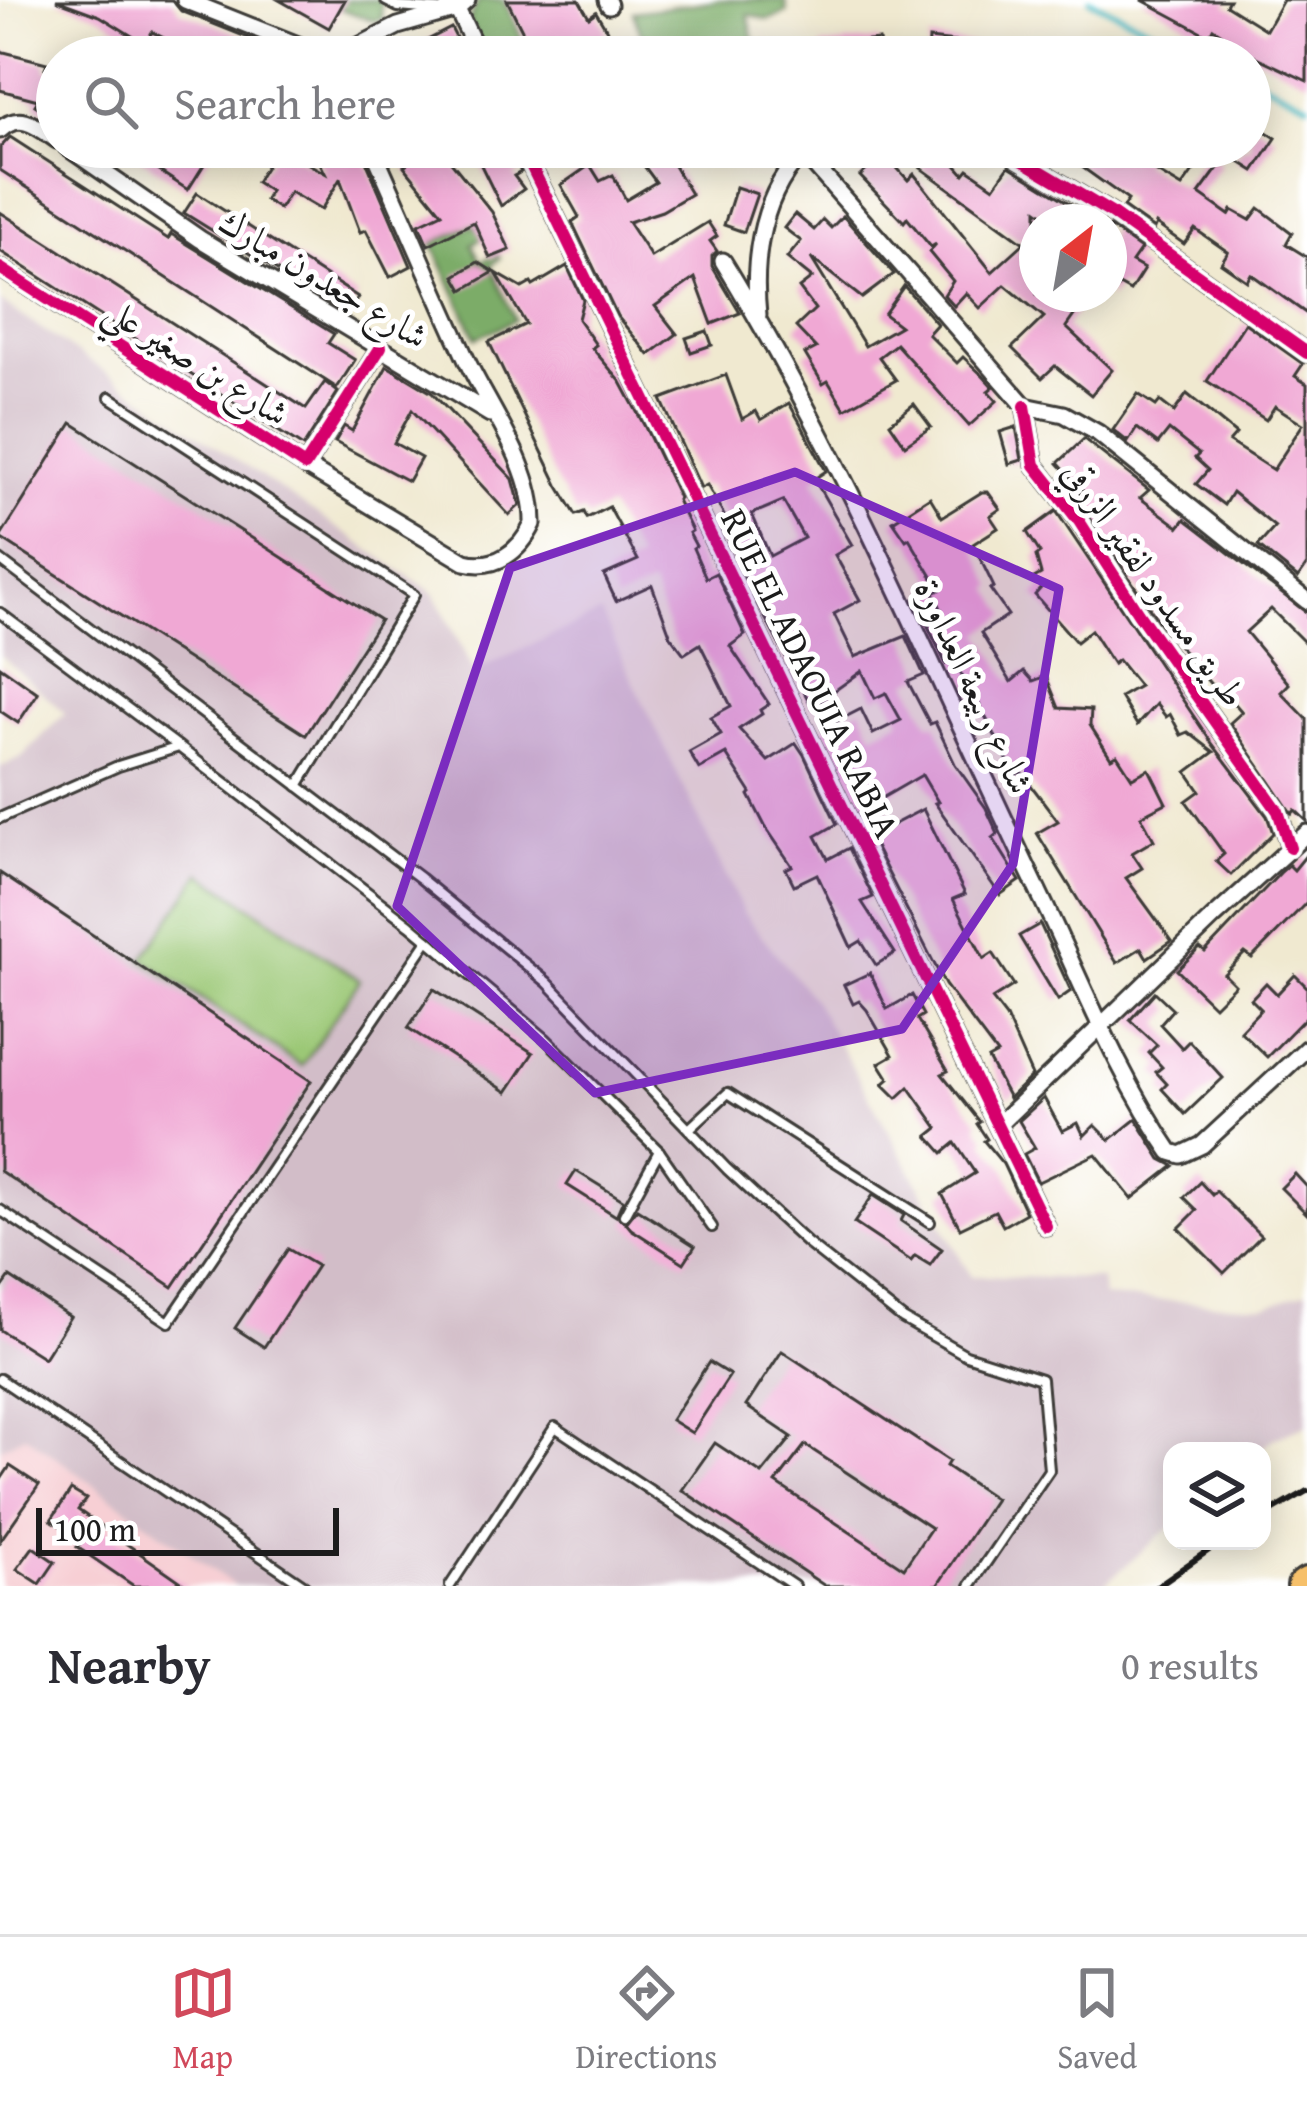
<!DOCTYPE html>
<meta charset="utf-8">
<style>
:root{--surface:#fff;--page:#f7f7f7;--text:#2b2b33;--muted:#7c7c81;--line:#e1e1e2;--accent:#d1495b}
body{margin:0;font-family:"Gentium Book Plus",Amiri,serif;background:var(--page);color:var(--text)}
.controls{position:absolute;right:36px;bottom:36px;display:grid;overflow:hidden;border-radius:24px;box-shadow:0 6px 30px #0003}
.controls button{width:108px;height:108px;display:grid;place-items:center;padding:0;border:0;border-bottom:3px solid var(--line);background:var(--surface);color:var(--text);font:60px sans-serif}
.compass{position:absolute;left:1019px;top:204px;width:108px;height:108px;border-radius:50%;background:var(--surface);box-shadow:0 6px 30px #0003;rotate:31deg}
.scale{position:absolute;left:36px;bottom:30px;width:303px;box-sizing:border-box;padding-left:12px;border:6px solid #1c1c1c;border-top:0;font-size:33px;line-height:42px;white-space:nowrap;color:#1c1c1c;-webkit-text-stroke:9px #fff;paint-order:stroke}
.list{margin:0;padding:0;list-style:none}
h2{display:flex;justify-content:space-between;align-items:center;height:156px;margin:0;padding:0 48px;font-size:51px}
h2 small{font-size:39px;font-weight:400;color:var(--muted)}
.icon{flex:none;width:66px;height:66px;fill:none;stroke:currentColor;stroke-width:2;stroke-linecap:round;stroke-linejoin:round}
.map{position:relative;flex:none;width:1307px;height:1586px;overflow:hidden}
.search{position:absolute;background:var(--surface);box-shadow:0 6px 30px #0003;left:36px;right:36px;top:36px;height:132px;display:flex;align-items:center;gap:30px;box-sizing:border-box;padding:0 42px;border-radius:66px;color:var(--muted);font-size:45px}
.sheet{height:348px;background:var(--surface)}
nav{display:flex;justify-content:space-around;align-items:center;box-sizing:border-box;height:168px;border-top:3px solid var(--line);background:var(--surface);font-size:33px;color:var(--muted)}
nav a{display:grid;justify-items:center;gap:6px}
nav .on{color:var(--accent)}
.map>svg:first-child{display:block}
.built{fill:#f7cfd4}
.industrial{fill:#d2bdc8}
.green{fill:#9bc876;stroke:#5c7249;stroke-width:3}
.forest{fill:#7cac67;stroke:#4c6442;stroke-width:3}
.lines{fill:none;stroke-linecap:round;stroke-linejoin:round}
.stream{stroke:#4bbac2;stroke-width:6}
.building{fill:#f0a8d4;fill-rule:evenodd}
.lane-casing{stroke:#3c3b37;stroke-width:14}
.street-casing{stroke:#3c3b37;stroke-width:21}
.highway-casing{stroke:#3c3b37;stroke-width:36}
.lane{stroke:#fff;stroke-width:8}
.street{stroke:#fff;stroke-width:15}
.highway{stroke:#f6c06b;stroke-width:30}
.rail{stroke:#1c1c1c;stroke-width:6}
.cycleway-casing{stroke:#fff;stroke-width:20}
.cycleway{stroke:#d6006c;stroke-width:12}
.marked{fill:#7b2cbf;fill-opacity:0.2;stroke:#7b2cbf;stroke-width:9;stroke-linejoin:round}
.labels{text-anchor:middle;stroke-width:10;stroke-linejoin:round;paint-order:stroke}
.street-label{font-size:36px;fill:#1c1c1c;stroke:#fff}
</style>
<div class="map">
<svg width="1307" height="1586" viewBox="0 0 1307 1586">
<rect width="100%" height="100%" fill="#fff"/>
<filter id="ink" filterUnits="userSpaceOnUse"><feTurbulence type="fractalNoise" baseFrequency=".00833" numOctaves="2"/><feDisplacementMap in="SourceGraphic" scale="24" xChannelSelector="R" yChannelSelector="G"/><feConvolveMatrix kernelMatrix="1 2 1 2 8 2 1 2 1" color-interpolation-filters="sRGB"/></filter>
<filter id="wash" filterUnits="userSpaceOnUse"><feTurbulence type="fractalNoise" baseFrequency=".004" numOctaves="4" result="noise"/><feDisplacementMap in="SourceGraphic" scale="48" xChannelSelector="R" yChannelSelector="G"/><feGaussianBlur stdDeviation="2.7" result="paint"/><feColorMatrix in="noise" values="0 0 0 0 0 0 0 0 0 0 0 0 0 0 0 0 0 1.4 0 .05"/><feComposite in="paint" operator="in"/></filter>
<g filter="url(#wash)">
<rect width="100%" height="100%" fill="#f0e9d0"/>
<path class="built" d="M 25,1435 L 235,1586 L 0,1586 L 0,1448 Z"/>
<path class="industrial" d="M 0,301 L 434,593 L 474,671 L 601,613 L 744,914 L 814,1000 L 971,1276 L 1101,1279 L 1103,1297 L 1264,1306 L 1307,1291 L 1307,1425 L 1274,1438 L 1259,1451 L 1172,1451 L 1172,1526 L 1102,1586 L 235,1586 L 25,1435 L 0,1448 L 0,767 L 20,759 L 65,713 L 0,655 Z"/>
<path class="green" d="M 201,873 L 360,980 L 302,1066 L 143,959 Z"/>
<g class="forest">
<path d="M 332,0 L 381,0 L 382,19 L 374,21 L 332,6 Z"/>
<path d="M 479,0 L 504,0 L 522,39 L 485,56 L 469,21 Z"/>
<path d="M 720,0 L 785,0 L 787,13 L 768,20 L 748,14 L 754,41 L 739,44 L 741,57 L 650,57 L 633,12 Z"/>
<path d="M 474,225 L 484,237 L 472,244 L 481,263 L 495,253 L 500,258 L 491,265 L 515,320 L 476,338 L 432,243 Z"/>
</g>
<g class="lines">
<g class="stream">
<path d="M 1090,0 L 1210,57"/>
<path d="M 1250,76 L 1307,103"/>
</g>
</g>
<g id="blocks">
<g class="building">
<path d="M 56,0 L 172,0 L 181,11 L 296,57 L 225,57 L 197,44 L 193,53 L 152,32 L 145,44 L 100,16 Z"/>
<path d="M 279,0 L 345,0 L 329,28 Z"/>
<path d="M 507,0 L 579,0 L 589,17 L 596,12 L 608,32 L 596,39 L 606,57 L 496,57 L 526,38 Z"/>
<path d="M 1142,0 L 1229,0 L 1226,5 L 1266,30 L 1283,0 L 1307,0 L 1307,81 L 1252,55 L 1213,28 L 1209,36 Z"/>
<path d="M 451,28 L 466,57 L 432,57 L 424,42 Z"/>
<path d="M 1155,38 L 1184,57 L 1142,57 Z"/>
<path d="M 929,39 L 992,46 L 991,57 L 928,57 Z"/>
<path d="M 879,40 L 881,57 L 822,57 L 821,46 Z"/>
<path d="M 0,51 L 47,63 L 45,68 L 55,74 L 57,70 L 57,120 L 35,105 L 38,100 L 0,90 Z"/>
<path d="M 1257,126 L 1276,138 L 1254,171 L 1235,159 L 1243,147 L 1250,147 L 1250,136 Z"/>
<path d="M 10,137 L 168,239 L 171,234 L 334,334 L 328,343 L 355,360 L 337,388 L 0,170 L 0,148 Z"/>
<path d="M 123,147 L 215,147 L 188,190 Z"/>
<path d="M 278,147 L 325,173 L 312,147 L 360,147 L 411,266 L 390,277 L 366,230 L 360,232 L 340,179 L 321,210 L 290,192 L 279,209 L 265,200 L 270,191 L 256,182 Z"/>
<path d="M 427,147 L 439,147 L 492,212 L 510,250 L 490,258 L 474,222 L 428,245 L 419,224 L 442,213 L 404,166 Z"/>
<path d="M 472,147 L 508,147 L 521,172 L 514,176 L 524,189 L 501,206 Z"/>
<path d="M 630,147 L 669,147 L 680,162 L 674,166 L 691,194 L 662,211 L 628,222 L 651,257 L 708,222 L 717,236 L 710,241 L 717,251 L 712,256 L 712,266 L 740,313 L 712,324 L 695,278 L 655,306 L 677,334 L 649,355 L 617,316 L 572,222 L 579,217 L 561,185 L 590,165 L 600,181 L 613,175 L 626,200 L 656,182 Z"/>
<path d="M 1054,147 L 1152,147 L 1142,163 L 1182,187 L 1206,153 L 1221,164 L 1199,194 L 1229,215 L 1232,210 L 1250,220 L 1259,208 L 1292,233 L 1286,244 L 1307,257 L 1307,314 L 1251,274 L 1247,281 L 1221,263 L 1228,252 L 1195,229 L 1184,244 L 1156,224 L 1154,229 L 1123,207 L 1128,200 Z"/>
<path d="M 880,149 L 908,180 L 914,174 L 992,272 L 1024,243 L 921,168 L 942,149 L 964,174 L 968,169 L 994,187 L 1009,166 L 1100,222 L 1054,222 L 1037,210 L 1037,294 L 1089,294 L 1066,327 L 1112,370 L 1091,395 L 1055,366 L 1042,378 L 1012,348 L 1044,317 L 1005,285 L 980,308 L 966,293 L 954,306 L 944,295 L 953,281 L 929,252 L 936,244 L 931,247 L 907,218 L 904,222 L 860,176 L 870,167 L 866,162 Z"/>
<path d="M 736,187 L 757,194 L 744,232 L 724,225 Z"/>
<path d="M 197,193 L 358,297 L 347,314 L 184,213 Z"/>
<path d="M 0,212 L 306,409 L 325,382 L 338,392 L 303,447 L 0,251 Z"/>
<path d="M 795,214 L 814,230 L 823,220 L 831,228 L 843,216 L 894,274 L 862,298 L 811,258 L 865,346 L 900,326 L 884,314 L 904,286 L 937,324 L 928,334 L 957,363 L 963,357 L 982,375 L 993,387 L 988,391 L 997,401 L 969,426 L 896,344 L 879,357 L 896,380 L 845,409 L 828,381 L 823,384 L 805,354 L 816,348 L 796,327 L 815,309 L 799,288 L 812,278 L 787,258 L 801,241 L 784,228 Z"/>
<path d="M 1110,227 L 1141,249 L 1132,262 L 1144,269 L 1130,291 L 1119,285 L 1109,300 Z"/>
<path d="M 478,262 L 494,272 L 463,290 L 455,276 Z"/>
<path d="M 567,266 L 583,300 L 578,319 L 596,345 L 592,348 L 621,382 L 645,427 L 679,498 L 677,500 L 692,531 L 689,533 L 696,546 L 693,548 L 706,578 L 716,573 L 745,635 L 730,646 L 769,704 L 760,710 L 762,714 L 739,729 L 768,761 L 796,743 L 804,755 L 837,824 L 816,836 L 828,859 L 849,848 L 873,897 L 862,902 L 895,953 L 876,965 L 861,941 L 851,947 L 817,874 L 794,885 L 786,869 L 792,866 L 765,826 L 749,795 L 751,793 L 726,754 L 699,769 L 689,752 L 721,734 L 711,717 L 731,706 L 700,644 L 684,654 L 671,637 L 652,585 L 616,601 L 604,575 L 638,560 L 609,507 L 587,518 L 584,512 L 576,515 L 558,485 L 489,342 L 526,324 L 496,273 L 522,288 L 531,283 L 533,286 Z"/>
<path d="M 1245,323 L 1303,364 L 1295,376 L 1307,384 L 1307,565 L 1298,578 L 1258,546 L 1275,527 L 1232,492 L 1224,505 L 1196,484 L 1208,470 L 1195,458 L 1199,454 L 1169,430 L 1158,444 L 1137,428 L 1128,442 L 1113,430 L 1138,394 L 1156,406 L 1160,401 L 1174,412 L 1187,394 L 1236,434 L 1229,442 L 1273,470 L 1303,424 L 1275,406 L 1266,420 L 1207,381 Z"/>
<path d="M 707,331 L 712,345 L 691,352 L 686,338 Z"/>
<path d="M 387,366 L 432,393 L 513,479 L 520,505 L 509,515 L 412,410 L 394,443 L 421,458 L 408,481 L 335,442 L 344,426 L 352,431 Z"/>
<path d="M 726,375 L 742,419 L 756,411 L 761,420 L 789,403 L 802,426 L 826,471 L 814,479 L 852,545 L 835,555 L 860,600 L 834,614 L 855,657 L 906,636 L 924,675 L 908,682 L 930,724 L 935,722 L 955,764 L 986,808 L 998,834 L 993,838 L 1020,881 L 1000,895 L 935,803 L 938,802 L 922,775 L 863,809 L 822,729 L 861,709 L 873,734 L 901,720 L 886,693 L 875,698 L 862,671 L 812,707 L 747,583 L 721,522 L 726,519 L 707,485 L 701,488 L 661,399 ZM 783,501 L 804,538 L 770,556 L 752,514 Z"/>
<path d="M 914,404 L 931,427 L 905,445 L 890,423 Z"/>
<path d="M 72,423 L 380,620 L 306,735 L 0,538 Z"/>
<path d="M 1016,427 L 1022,460 L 1009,464 L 1000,432 Z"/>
<path d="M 1084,439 L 1149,490 L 1140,498 L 1179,527 L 1185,519 L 1307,613 L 1307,645 L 1271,609 L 1246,632 L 1289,684 L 1281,692 L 1307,719 L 1307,821 L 1295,810 L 1292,814 L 1230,723 L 1242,712 L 1223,690 L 1218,693 L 1159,622 L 1075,497 L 1083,491 L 1058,463 Z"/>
<path d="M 982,492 L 988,492 L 1000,509 L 990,516 L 998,528 L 973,544 L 994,587 L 990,589 L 1008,615 L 981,633 L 1011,682 L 1024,671 L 1033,681 L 1046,676 L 1059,708 L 1091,710 L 1090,725 L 1111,758 L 1117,755 L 1132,778 L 1149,769 L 1166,803 L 1141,816 L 1154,840 L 1132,853 L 1142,868 L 1126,878 L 1172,941 L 1147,958 L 1141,948 L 1117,963 L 1037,833 L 1058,821 L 1021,772 L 1015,775 L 978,702 L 953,661 L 946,664 L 928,626 L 944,615 L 934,593 L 940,590 L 909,538 L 906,540 L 893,521 L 930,497 L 942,517 Z"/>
<path d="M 1056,511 L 1211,742 L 1267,816 L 1273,833 L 1231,875 L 1216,861 L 1224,854 L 1186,801 L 1200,791 L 1187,772 L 1214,752 L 1188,732 L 1181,735 L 1170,714 L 1166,717 L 1156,704 L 1137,725 L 1120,697 L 1139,686 L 1118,660 L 1113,664 L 1091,630 L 1076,642 L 1035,595 L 1041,588 L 1034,578 L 1041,574 L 1036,556 L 1040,553 L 1027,532 Z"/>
<path d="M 0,666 L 38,693 L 18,723 L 0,711 Z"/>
<path d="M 923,809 L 965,894 L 953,899 L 984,959 L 993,953 L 1014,985 L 992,999 L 1006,1017 L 1032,1076 L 1009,1098 L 988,1059 L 997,1054 L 945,985 L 870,837 Z"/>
<path d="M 1307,854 L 1307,902 L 1252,958 L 1245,953 L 1224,974 L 1235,985 L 1214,1006 L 1177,970 L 1200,948 L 1205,952 L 1280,873 L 1289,865 L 1294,870 Z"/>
<path d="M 0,873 L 311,1081 L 173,1287 L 0,1171 Z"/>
<path d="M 1040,924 L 1071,991 L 1058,1000 L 1019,936 Z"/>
<path d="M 870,973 L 887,1009 L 912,995 L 923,1015 L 917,1019 L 948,1071 L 942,1074 L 980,1122 L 977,1124 L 987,1139 L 984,1141 L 1003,1164 L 1026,1213 L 1003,1226 L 995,1211 L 960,1228 L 942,1194 L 975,1173 L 955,1143 L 943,1153 L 928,1136 L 938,1128 L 909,1087 L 897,1098 L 883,1084 L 889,1079 L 879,1063 L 893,1055 L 867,1010 L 859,1001 L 853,1004 L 844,985 Z"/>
<path d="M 1295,975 L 1307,987 L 1307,1016 L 1267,1057 L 1240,1031 L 1261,1009 L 1251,999 L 1266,983 L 1277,994 Z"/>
<path d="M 434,989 L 533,1053 L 507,1092 L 408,1028 Z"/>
<path d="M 1155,992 L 1173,1009 L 1160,1024 L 1182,1048 L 1189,1041 L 1223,1078 L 1185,1114 L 1162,1089 L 1167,1084 L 1156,1072 L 1162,1067 L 1149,1053 L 1157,1045 L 1130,1020 Z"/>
<path d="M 1044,1098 L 1062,1131 L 1078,1123 L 1084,1136 L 1095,1125 L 1110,1140 L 1136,1119 L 1161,1159 L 1174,1166 L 1132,1199 L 1096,1154 L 1038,1182 L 1024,1154 L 1035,1148 L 1019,1121 Z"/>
<path d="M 576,1171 L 623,1200 L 616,1216 L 567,1185 Z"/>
<path d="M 1295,1174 L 1307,1187 L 1307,1214 L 1281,1188 Z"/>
<path d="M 1200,1182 L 1212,1195 L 1216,1191 L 1261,1236 L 1224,1273 L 1179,1228 L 1197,1210 L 1184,1197 Z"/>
<path d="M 873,1195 L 904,1215 L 901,1221 L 942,1249 L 930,1265 L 915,1256 L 911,1261 L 854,1223 Z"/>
<path d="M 637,1209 L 695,1246 L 684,1263 L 631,1229 L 626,1223 Z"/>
<path d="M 288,1249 L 317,1266 L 264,1347 L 235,1328 Z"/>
<path d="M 10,1277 L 70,1317 L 44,1358 L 0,1330 L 0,1291 Z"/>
<path d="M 782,1351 L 949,1461 L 946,1466 L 995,1499 L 937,1586 L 825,1586 L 682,1490 L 715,1443 L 762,1474 L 792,1437 L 746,1406 ZM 805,1445 L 931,1528 L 904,1568 L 776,1483 Z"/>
<path d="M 709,1362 L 730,1375 L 692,1433 L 671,1420 Z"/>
<path d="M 10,1466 L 39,1485 L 0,1541 L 0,1481 Z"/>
<path d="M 71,1490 L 86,1499 L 78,1510 L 187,1586 L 134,1586 L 77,1547 L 83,1540 L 51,1520 Z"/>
<path d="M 33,1547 L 55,1562 L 40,1584 L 17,1569 Z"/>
</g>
</g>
</g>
<g filter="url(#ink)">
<use href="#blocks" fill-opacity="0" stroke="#3c3b37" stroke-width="3"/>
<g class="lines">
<g class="lane-casing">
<g id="lane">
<path d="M 386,1 L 398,7 L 437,10"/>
<path d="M 110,397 L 414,595 L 298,786"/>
<path d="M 0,560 L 420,878 L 547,982 L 727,1169 L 807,1243 L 903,1319 L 966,1355 L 1041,1379 L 1049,1470 L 970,1586"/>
<path d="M 0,613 L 178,746"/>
<path d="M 0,818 L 118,766 L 179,747 L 410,925 L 545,1038 L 659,1151 L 712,1227"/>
<path d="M 689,1129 L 728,1093 L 930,1222"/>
<path d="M 0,1210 L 169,1322 L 428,940"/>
<path d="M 624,1215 L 659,1151"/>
<path d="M 0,1379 L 305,1586"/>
<path d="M 450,1586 L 555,1427 L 794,1586"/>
</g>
</g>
<g class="street-casing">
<g id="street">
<path d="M 185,0 L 328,57"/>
<path d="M 607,0 L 609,5"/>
<path d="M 457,9 L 480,57"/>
<path d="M 337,57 L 398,26 L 457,9 L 467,0"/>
<path d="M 0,130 C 20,111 38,127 57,140"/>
<path d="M 67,147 L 200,239 L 490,414"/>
<path d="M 522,147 L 1046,1226"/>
<path d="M 1000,147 L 1111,213 L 1307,353"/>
<path d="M 803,152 L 1025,406"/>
<path d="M 723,261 C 848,464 939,685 1042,899 C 1083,984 1117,1074 1171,1152 L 1181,1155 L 1202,1145 L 1307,1048"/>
<path d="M 0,268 L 305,466 L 381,347"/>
<path d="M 758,315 C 752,257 762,190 807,149"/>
<path d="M 1025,406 L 1035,465 L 1079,521 L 1138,613 L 1278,811 L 1290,848"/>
<path d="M 1025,406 L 1064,414 L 1098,433 L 1307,601"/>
<path d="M 305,466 L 465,562 C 496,570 520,551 533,524 C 534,468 491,411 467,361 C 434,290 404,218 372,147"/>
<path d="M 999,1124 L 1213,918 L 1307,833"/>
</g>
</g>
<g class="highway-casing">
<path id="highway" d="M 1303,1586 L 1307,1583"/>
</g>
<use href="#lane" class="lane"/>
<use href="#street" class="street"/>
<use href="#highway" class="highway"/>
<g class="rail">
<path d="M 1262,1517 L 1307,1491"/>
<path d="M 1157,1586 L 1222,1541"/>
</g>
<g class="cycleway-casing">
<g id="cycleway">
<path d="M 522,147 L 1046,1226"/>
<path d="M 1000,147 L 1111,213 L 1307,353"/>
<path d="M 0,268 L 305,466 L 381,347"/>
<path d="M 1025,406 L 1035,465 L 1079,521 L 1138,613 L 1278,811 L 1290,848"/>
</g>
</g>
<use href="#cycleway" class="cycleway"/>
</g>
</g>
<path class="marked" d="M 795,472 L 1059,589 L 1013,864 L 902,1029 L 595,1093 L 397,906 L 510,568 Z"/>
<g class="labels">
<g class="street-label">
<text transform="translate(324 278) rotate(31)" y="13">شارع جعدون مبارك</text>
<text transform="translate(197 361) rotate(32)" y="13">شارع بن صغير علي</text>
<text transform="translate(1155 583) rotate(55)" y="13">طريق مسدود لفقير الزرقي</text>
<text transform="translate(811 673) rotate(64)" y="13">RUE EL ADAOUIA RABIA</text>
<text transform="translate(975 686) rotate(65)" y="13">شارع ربيعة العداورة</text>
</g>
</g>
</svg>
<div class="controls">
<button><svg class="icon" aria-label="layers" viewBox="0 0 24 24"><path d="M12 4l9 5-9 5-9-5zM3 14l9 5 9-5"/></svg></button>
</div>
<svg class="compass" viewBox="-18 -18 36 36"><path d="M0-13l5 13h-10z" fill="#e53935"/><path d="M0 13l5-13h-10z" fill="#7c7c81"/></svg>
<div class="scale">100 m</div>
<div class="search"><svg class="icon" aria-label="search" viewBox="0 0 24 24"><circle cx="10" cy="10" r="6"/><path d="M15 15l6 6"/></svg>Search here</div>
</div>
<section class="sheet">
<h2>Nearby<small>0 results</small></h2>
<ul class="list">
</ul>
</section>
<nav>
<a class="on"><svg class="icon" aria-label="map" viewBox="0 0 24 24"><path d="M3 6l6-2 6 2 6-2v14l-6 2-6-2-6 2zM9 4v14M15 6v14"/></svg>Map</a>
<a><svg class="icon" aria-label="directions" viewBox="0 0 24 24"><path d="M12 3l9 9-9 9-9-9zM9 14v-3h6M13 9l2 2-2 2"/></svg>Directions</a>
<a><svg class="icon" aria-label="saved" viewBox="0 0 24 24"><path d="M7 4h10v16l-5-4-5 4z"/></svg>Saved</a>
</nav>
